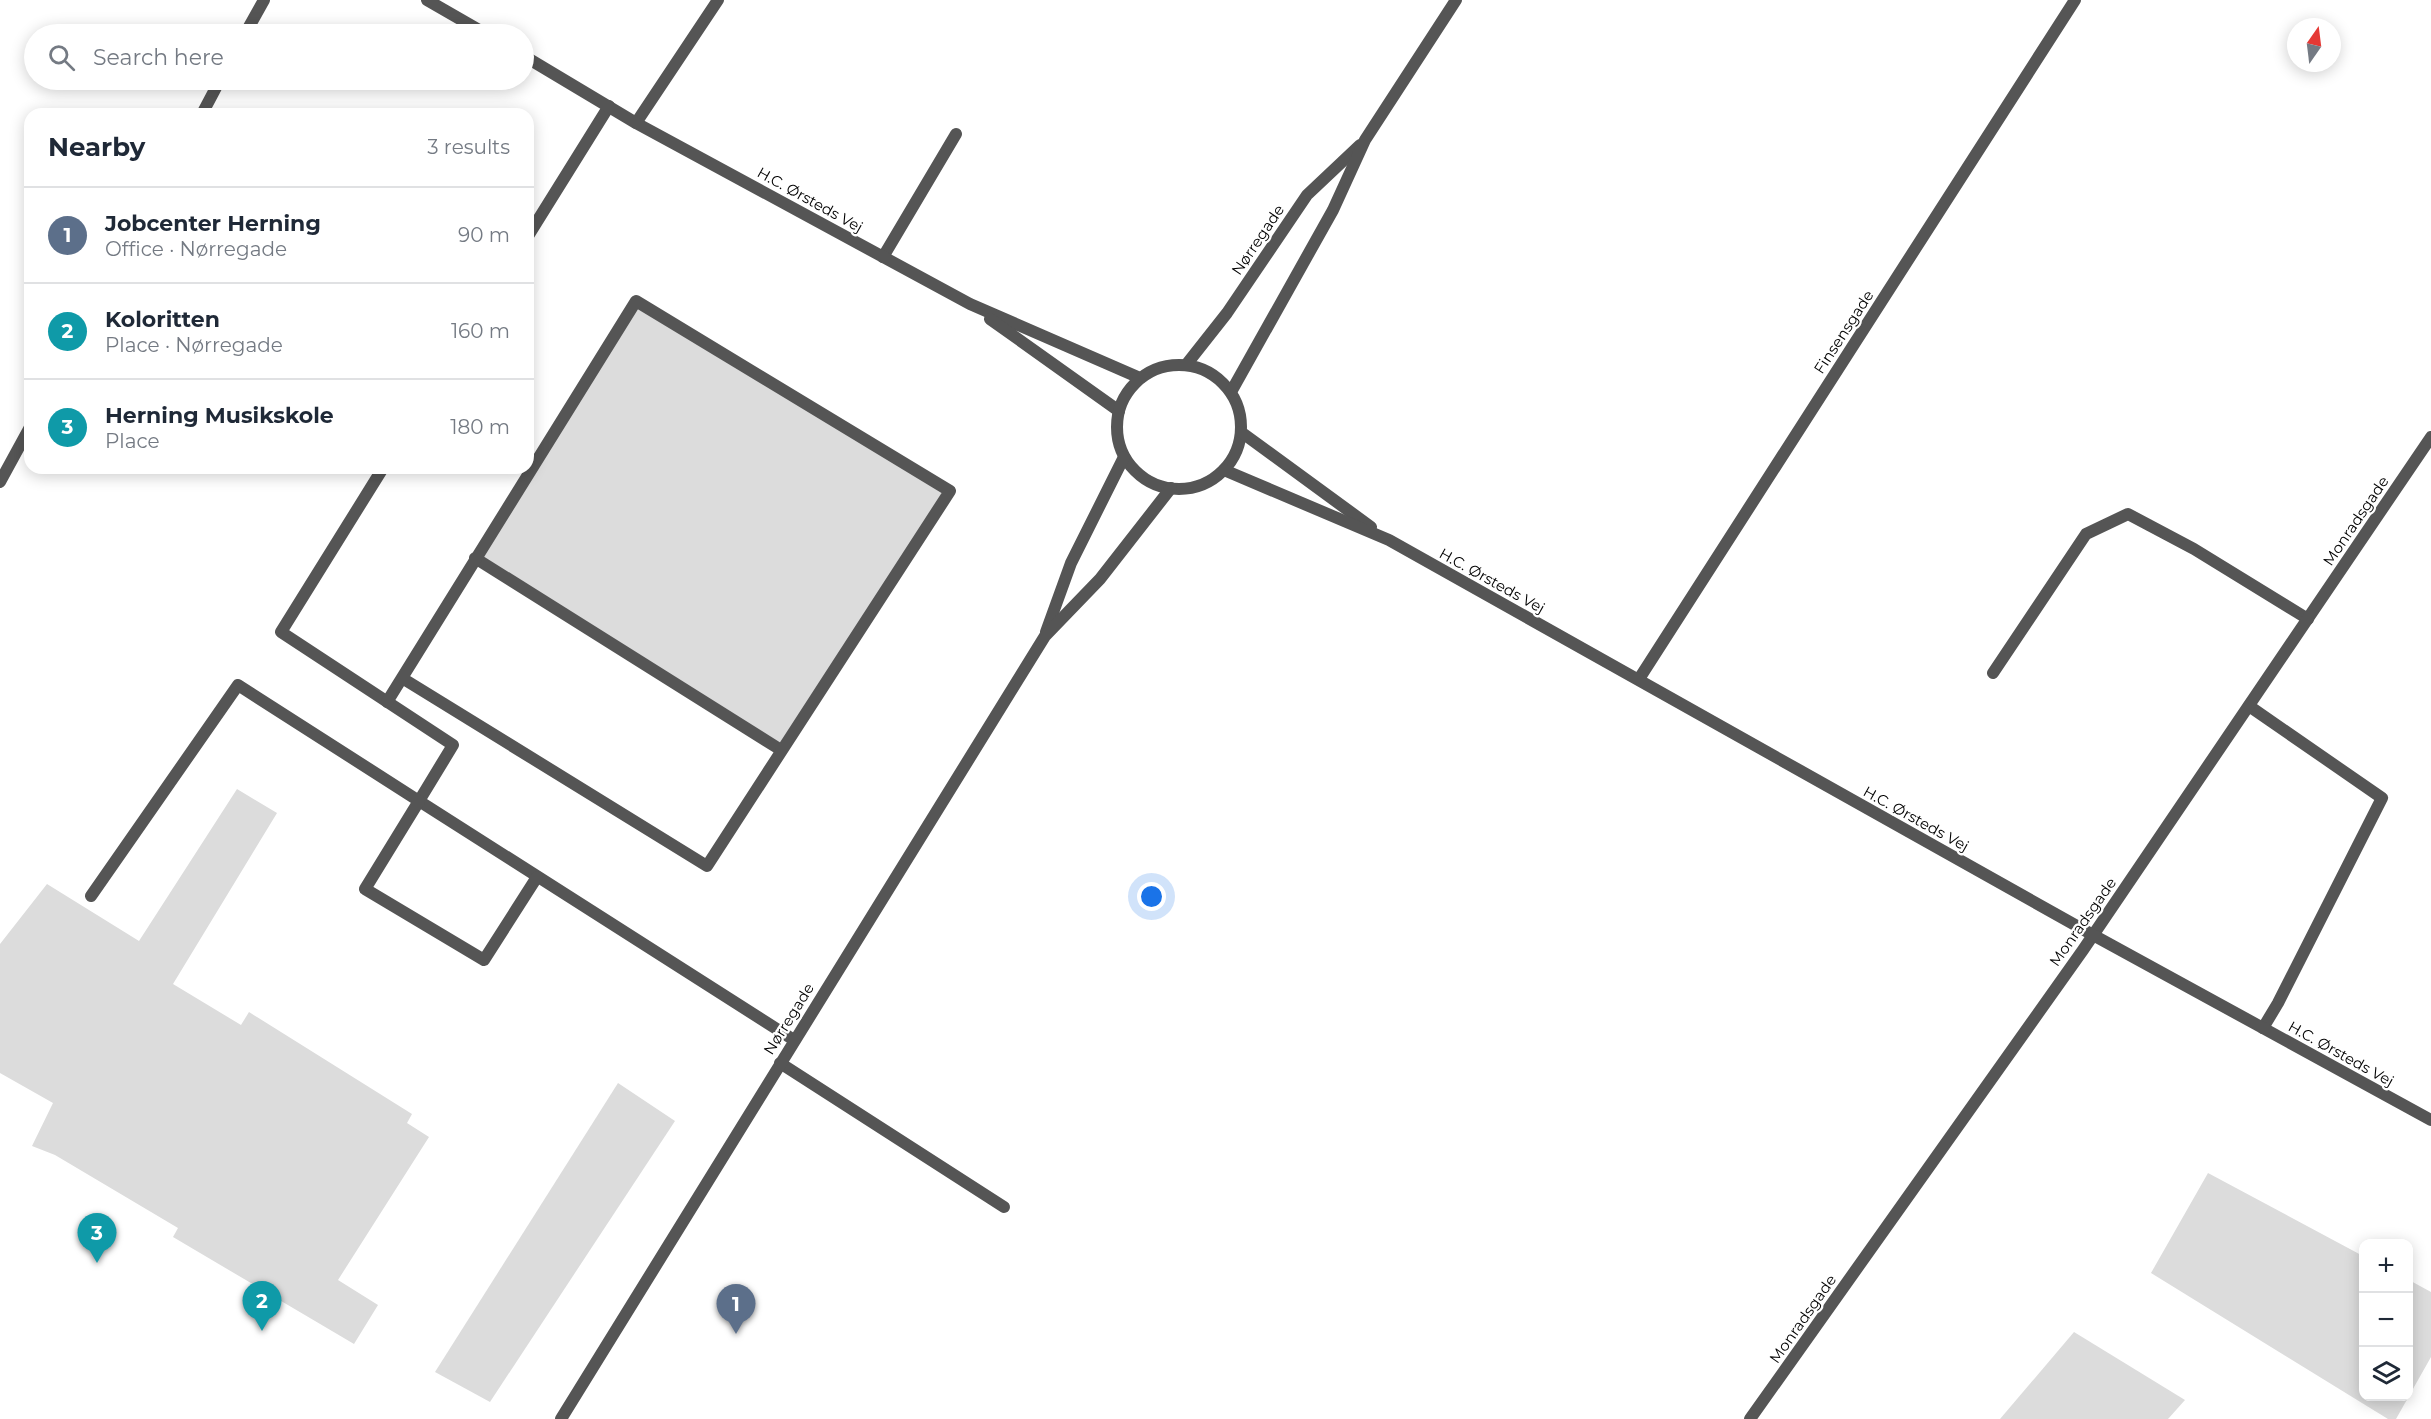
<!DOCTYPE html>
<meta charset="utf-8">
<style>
:root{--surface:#fff;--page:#f6f6f7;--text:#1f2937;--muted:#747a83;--line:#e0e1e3;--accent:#ea580c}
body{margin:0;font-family:Montserrat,sans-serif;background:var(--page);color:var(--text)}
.controls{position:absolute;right:18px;bottom:18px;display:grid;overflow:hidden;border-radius:12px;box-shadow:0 3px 15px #0003}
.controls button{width:54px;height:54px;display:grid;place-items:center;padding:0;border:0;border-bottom:2px solid var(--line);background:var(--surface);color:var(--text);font:30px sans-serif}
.compass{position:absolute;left:2287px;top:18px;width:54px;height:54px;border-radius:50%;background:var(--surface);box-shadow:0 3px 15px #0003;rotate:14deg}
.you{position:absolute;left:1152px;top:897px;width:21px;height:21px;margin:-15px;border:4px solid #fff;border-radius:50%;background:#1a73e8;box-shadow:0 0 0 9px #1a73e833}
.badge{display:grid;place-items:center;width:39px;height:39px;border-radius:50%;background:var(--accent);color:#fff;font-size:20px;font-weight:700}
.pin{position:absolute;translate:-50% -50px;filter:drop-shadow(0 2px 3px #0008)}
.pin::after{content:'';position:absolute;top:32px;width:21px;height:18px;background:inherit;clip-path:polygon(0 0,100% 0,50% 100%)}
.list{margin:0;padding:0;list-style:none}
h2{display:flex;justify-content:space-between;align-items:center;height:78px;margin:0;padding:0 24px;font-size:26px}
h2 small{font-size:20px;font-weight:400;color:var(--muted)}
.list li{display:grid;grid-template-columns:39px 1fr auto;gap:18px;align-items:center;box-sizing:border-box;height:96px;padding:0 24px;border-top:2px solid var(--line)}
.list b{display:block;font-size:22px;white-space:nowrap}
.list p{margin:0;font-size:20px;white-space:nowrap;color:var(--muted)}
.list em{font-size:20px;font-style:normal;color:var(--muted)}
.icon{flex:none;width:33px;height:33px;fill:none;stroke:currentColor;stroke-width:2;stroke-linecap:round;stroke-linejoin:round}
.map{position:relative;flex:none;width:2431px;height:1419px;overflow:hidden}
.search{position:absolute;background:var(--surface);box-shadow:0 3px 15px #0003;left:24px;top:24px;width:510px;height:66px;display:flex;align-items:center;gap:15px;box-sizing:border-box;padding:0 21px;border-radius:33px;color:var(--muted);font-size:22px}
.panel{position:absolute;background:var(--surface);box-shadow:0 3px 15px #0003;left:24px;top:108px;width:510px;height:366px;border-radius:18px}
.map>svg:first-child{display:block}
.green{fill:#dcdcdc}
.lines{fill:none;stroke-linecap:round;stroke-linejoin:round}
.service{stroke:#555;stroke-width:12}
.minor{stroke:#555;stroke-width:12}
.tertiary{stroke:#555;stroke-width:12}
.labels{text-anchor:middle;stroke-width:4.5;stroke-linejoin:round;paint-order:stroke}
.street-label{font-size:15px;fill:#000;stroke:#fff}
</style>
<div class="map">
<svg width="2431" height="1419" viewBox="0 0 2431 1419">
<rect width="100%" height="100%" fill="#fff"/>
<g class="green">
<path d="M 636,301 L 950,491 L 781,750 L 475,559 Z"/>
<path d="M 237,789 L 277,813 L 173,984 L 241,1025 L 249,1012 L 412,1114 L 407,1123 L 429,1137 L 338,1280 L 378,1305 L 354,1344 L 173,1237 L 178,1228 L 55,1155 L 32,1146 L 53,1103 L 0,1073 L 0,944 L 47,884 L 139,941 Z"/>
<path d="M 618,1083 L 675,1121 L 490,1402 L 435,1372 Z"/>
<path d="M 2208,1173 L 2363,1256 L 2364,1396 L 2408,1396 L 2409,1280 L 2431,1292 L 2431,1357 L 2396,1419 L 2388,1419 L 2151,1273 Z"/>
<path d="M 2074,1332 L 2185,1400 L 2168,1419 L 2000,1419 Z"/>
</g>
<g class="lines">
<g class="service">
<path d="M 528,236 L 609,106"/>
<path d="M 883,257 L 956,134"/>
<path d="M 383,468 L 281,632 L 453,745 L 419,801 L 794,1040"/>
<path d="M 475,558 L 781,750"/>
<path d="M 1993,673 L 2086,534 L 2128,514 L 2194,549 L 2308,619"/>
<path d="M 387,702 L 636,301 L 950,491 L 707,866 L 402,678"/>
<path d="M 2249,706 L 2382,798 L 2278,1003 L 2263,1028"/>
<path d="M 91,896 L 238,685 L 419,801 L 365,889 L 484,960 L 537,877"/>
<path d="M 780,1063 L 1004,1207"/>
</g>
<g class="minor">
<path d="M 245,34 L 264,0"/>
<path d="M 202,114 L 220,80"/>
<path d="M 636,123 L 718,0"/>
<path d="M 0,482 L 30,427"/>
<path d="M 1639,679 L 2075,0"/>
<path d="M 1750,1419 L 2083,950 L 2431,437"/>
</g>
<g class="tertiary">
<path d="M 427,0 L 486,34"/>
<path d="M 524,56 L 636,123 L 970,304 L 1140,378"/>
<path d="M 990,319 L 1119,411"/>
<path d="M 1186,365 L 1227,313 L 1307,195 L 1360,145"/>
<circle cx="1179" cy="427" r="62"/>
<path d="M 1231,392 L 1333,210 L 1365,140 L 1456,0"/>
<path d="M 1241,432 L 1371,527"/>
<path d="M 1224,470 L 1389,540 L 2093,935 L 2431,1120"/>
<path d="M 1046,632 L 1071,563 L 1124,457"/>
<path d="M 561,1419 L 1045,636 L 1100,579 L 1171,488"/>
</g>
</g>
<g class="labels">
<g class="street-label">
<text transform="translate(810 200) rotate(29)" y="5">H.C. Ørsteds Vej</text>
<text transform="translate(1258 240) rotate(-56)" y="5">Nørregade</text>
<text transform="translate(1844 332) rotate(-57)" y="5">Finsensgade</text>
<text transform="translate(2356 521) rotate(-56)" y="5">Monradsgade</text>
<text transform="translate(1492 581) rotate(29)" y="5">H.C. Ørsteds Vej</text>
<text transform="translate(1916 819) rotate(29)" y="5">H.C. Ørsteds Vej</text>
<text transform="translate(2083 922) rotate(-55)" y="5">Monradsgade</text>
<text transform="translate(789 1019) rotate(-58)" y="5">Nørregade</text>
<text transform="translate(2341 1054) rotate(29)" y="5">H.C. Ørsteds Vej</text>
<text transform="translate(1803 1319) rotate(-55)" y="5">Monradsgade</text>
</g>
</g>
</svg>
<div class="controls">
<button>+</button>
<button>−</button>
<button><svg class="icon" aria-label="layers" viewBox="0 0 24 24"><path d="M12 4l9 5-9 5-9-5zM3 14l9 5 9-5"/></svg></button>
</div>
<svg class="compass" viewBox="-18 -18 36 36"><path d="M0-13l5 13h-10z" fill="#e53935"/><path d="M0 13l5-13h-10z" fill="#747a83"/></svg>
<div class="you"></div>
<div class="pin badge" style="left:736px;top:1334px;background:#5c6f8a">1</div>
<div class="pin badge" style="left:262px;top:1331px;background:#0f9aa8">2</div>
<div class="pin badge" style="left:97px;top:1263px;background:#0f9aa8">3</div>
<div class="search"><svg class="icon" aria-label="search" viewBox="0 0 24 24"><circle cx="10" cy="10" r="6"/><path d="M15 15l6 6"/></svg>Search here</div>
<section class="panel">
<h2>Nearby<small>3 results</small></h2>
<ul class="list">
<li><span class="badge" style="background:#5c6f8a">1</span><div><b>Jobcenter Herning</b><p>Office · Nørregade</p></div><em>90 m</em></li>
<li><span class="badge" style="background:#0f9aa8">2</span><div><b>Koloritten</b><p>Place · Nørregade</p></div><em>160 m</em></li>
<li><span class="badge" style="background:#0f9aa8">3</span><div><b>Herning Musikskole</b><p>Place</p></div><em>180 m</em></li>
</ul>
</section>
</div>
